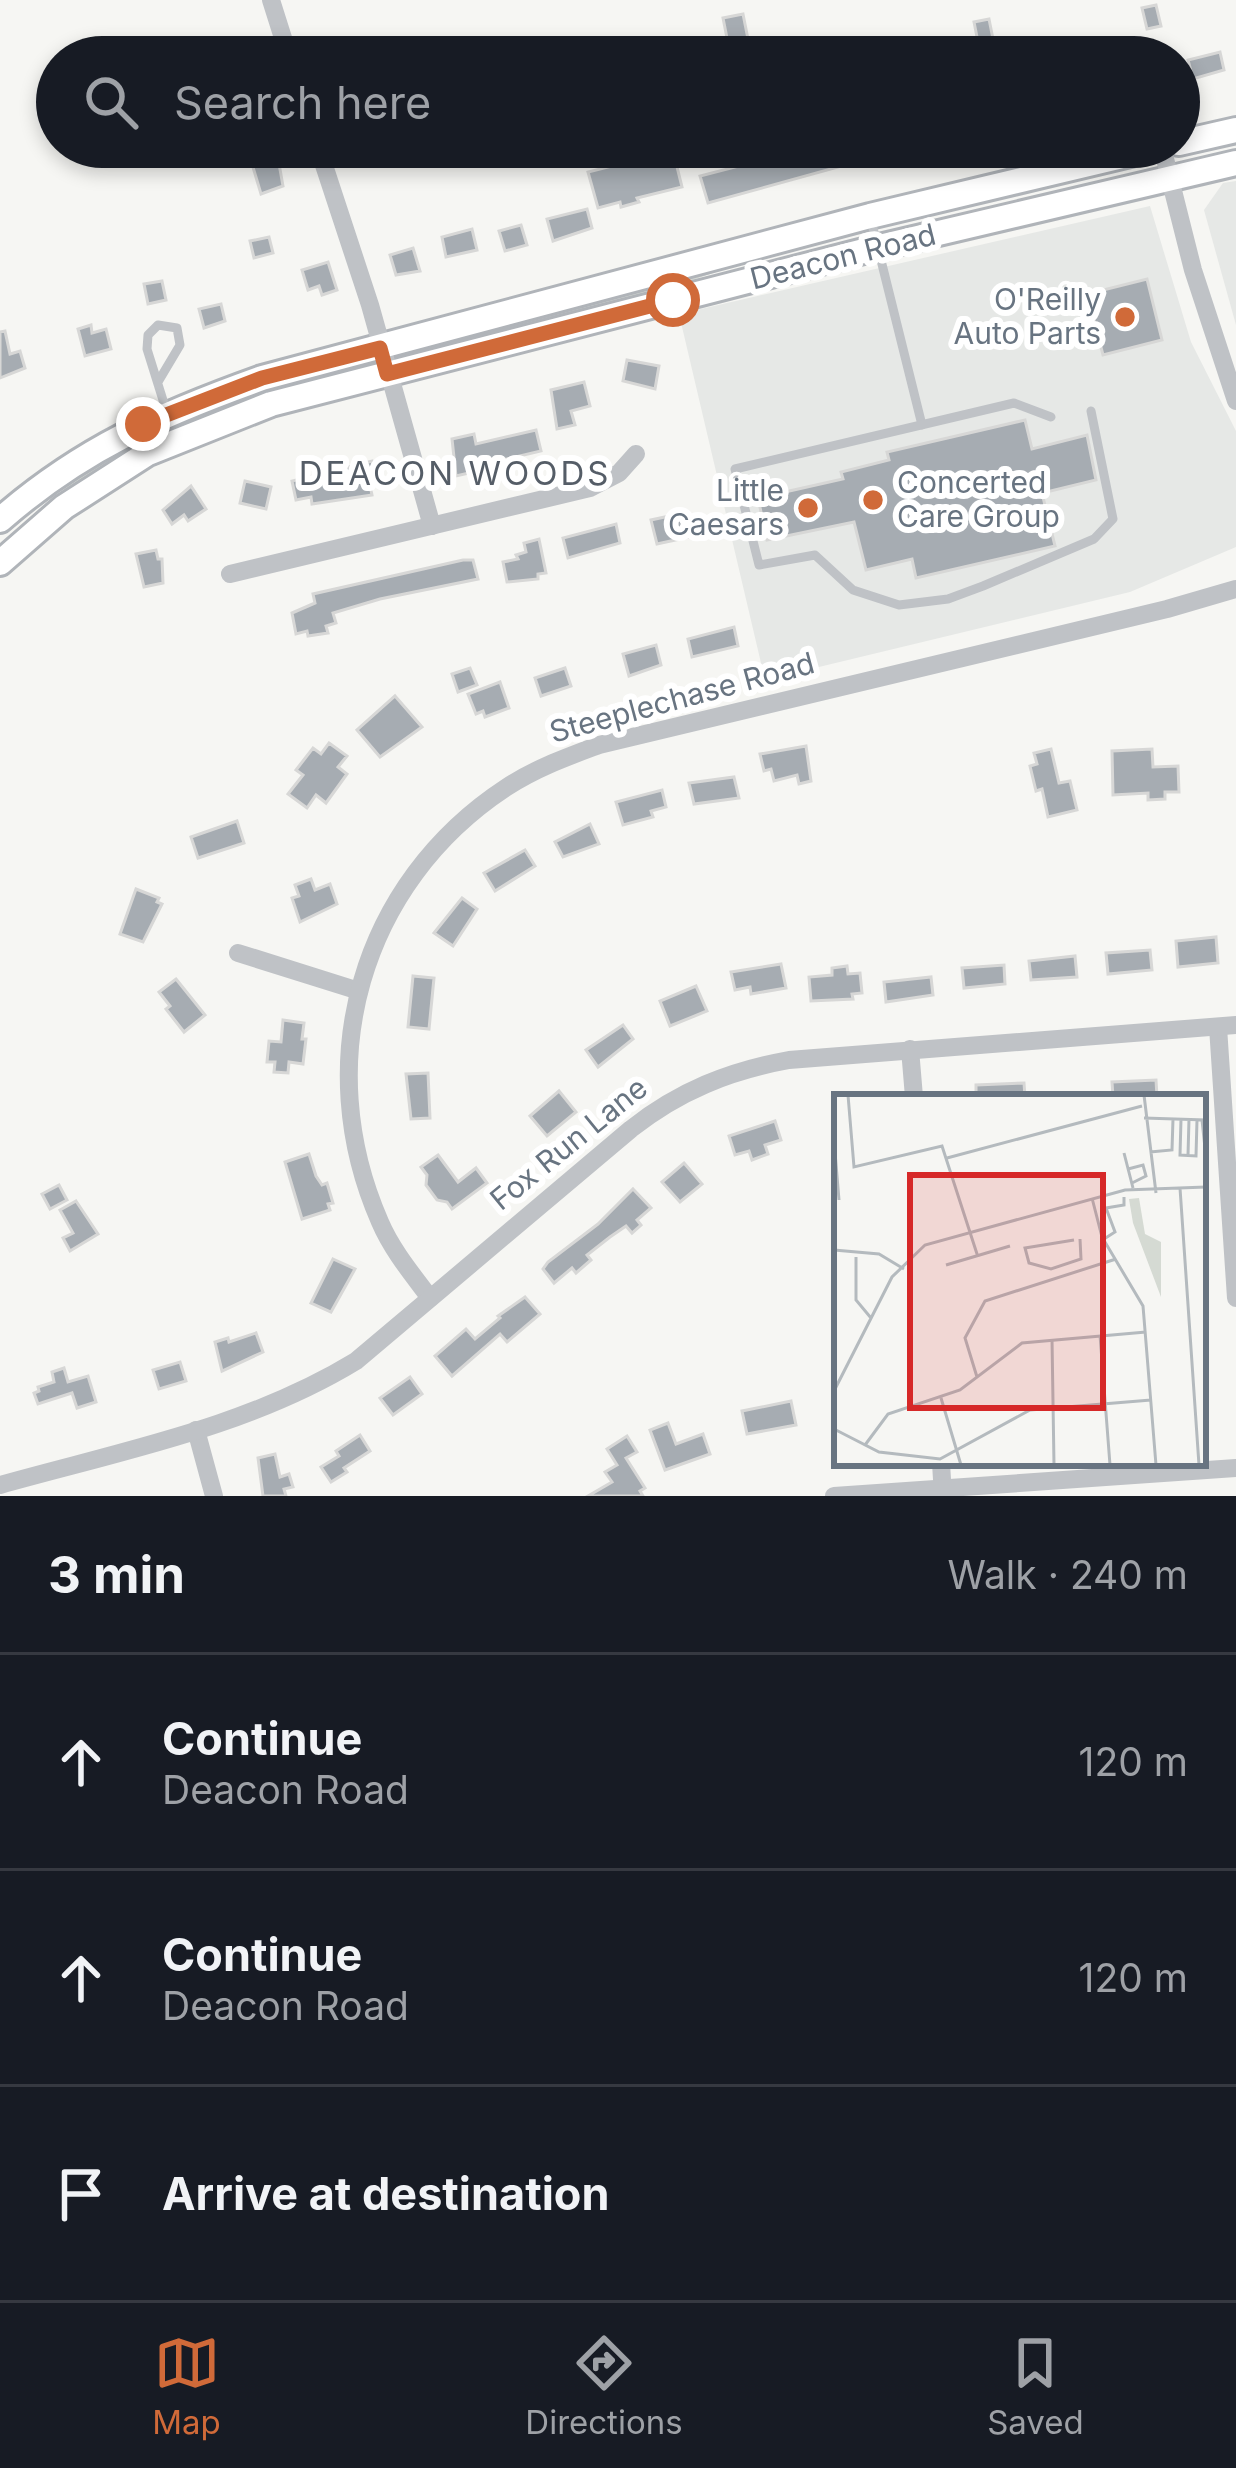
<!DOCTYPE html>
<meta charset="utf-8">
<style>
:root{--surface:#171b24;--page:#20242c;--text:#f1f3f6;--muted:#9ea1a6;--line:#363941;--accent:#d06a39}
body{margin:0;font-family:Inter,sans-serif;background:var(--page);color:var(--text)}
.stop{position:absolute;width:36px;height:36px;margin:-27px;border:9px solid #d06a39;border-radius:50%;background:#fff}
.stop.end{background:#d06a39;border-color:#fff;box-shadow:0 3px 12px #0008}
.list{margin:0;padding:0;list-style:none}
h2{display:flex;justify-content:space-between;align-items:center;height:156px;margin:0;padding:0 48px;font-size:51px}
h2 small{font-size:39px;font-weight:400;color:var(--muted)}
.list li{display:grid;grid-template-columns:78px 1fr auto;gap:36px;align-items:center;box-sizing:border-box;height:216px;padding:0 48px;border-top:3px solid var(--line)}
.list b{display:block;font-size:45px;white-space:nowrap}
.list p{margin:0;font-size:39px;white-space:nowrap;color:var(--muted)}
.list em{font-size:39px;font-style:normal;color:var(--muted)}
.icon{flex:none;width:66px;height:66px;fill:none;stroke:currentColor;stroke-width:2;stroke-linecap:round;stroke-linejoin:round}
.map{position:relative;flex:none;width:1236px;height:1496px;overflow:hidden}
.search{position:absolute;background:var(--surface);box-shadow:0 6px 18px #0003;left:36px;right:36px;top:36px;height:132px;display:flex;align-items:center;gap:30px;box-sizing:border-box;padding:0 42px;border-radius:66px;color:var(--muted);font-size:45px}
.sheet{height:804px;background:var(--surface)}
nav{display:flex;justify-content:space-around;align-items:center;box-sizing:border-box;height:168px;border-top:3px solid var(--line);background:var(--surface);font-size:33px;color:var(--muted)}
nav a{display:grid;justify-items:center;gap:6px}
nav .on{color:var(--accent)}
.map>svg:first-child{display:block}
.built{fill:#e6e8e6}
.green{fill:#d5dad3}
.building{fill:#a6acb2;stroke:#d7d7d6;stroke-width:3}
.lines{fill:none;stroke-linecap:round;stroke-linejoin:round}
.secondary-casing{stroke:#b0b4b9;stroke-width:30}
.service{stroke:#bfc2c6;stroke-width:9}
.minor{stroke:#bfc2c6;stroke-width:18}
.secondary{stroke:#fff;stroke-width:24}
.route{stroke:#d06a39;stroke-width:15}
.poi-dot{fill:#d06a39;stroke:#fff;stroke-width:4.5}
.labels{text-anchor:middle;stroke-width:12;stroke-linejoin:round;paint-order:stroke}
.street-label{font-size:30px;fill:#687481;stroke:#fff}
.poi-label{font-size:30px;fill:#687481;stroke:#fff;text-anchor:end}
.neighbourhood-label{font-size:33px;letter-spacing:3px;fill:#555d67;stroke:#fff}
.inset-road{fill:none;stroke:#b4babe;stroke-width:3}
.view{fill:#d62828;fill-opacity:0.15;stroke:#d62828;stroke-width:6}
.inset-edge{fill:none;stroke:#687481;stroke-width:6}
</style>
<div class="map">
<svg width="1236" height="1496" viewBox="0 0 1236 1496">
<rect width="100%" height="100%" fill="#f6f6f3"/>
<g class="built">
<path d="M 1236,181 L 1236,325 L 1204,210 L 1223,183 Z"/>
<path d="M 1150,206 L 1191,342 L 1236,431 L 1236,547 L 1130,592 L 765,680 L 679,314 Z"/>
</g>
<g class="green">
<path d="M 751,260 L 628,302 L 490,337 L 621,291 Z"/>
<path d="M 237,399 L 145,445 L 35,514 L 88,469 L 146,432 Z"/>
</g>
<g class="building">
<path d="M 1156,5 L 1161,26 L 1147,29 L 1142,8 Z"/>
<path d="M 743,14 L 749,44 L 729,48 L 723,18 Z"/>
<path d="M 989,19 L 993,39 L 978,42 L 974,22 Z"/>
<path d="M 1220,52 L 1224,70 L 1193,79 L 1188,60 Z"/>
<path d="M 247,147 L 276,147 L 283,186 L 261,194 Z"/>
<path d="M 637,147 L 672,147 L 682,187 L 637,198 L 639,202 L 621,207 L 620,202 L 598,208 L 588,172 L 640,159 Z"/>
<path d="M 812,147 L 895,147 L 896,151 L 708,203 L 700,176 Z"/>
<path d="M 587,209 L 592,228 L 553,241 L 547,219 Z"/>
<path d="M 521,225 L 527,245 L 505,251 L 499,231 Z"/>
<path d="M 472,229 L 477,250 L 446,257 L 442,237 Z"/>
<path d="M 269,237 L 273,253 L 254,258 L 250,241 Z"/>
<path d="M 413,248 L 420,271 L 396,275 L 390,255 Z"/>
<path d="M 328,262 L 337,290 L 322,295 L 319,286 L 308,290 L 302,270 Z"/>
<path d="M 1147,279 L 1162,340 L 1103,355 L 1087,294 Z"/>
<path d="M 162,281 L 166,300 L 148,304 L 144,284 Z"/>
<path d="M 221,304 L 225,321 L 204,328 L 199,309 Z"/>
<path d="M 91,325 L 92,333 L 106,329 L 111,349 L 85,356 L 78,329 Z"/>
<path d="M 5,331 L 10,354 L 20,351 L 25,368 L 0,378 L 0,332 Z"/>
<path d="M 627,360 L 659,366 L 655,389 L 623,381 Z"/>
<path d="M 584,382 L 590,406 L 571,411 L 575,425 L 557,429 L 551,390 Z"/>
<path d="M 1025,420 L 1032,449 L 1087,435 L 1096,480 L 1042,493 L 1055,546 L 916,578 L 912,559 L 866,570 L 854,522 L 767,540 L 758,498 L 843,479 L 841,472 L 889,460 L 887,452 Z"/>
<path d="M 536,430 L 541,451 L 481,465 L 482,470 L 456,476 L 452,439 L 474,434 L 476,444 Z"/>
<path d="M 372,461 L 376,480 L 369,481 L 372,495 L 312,504 L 311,497 L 296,500 L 292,481 Z"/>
<path d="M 245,481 L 271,487 L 266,509 L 240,503 Z"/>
<path d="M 191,486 L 206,509 L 188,521 L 184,515 L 172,524 L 163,510 Z"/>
<path d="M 683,513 L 689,537 L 657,544 L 651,520 Z"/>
<path d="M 616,524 L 620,543 L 568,558 L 563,538 Z"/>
<path d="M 539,539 L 546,573 L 538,574 L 538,579 L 507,582 L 503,562 L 518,559 L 516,555 L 526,552 L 524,543 Z"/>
<path d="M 156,550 L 158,559 L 162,559 L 163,583 L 144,587 L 136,554 Z"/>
<path d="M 463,560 L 473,560 L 478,579 L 380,599 L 333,613 L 336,623 L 326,626 L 328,633 L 308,636 L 307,631 L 296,634 L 292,613 L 315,603 L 313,594 Z"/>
<path d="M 734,627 L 738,646 L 692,657 L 688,639 Z"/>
<path d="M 656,645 L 661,665 L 629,676 L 623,654 Z"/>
<path d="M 470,668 L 477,685 L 458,692 L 452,674 Z"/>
<path d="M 565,668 L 571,686 L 541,696 L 535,678 Z"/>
<path d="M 500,682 L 509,708 L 485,717 L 483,711 L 476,714 L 468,694 Z"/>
<path d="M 395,696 L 422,727 L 380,757 L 357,730 Z"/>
<path d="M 329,743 L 347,756 L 338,767 L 347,774 L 326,803 L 316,795 L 307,808 L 288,794 L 303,775 L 296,770 L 313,748 L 321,754 Z"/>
<path d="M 806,746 L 811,781 L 799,784 L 797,775 L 774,781 L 771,769 L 764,771 L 760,754 Z"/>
<path d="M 1051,749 L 1059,783 L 1070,781 L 1077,810 L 1048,817 L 1042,789 L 1036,791 L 1030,766 L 1037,764 L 1034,753 Z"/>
<path d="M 1152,749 L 1153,767 L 1178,766 L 1179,792 L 1165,792 L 1165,799 L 1148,800 L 1148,793 L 1113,795 L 1112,751 Z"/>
<path d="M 734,777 L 739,798 L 694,804 L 689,783 Z"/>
<path d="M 662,790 L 666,807 L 651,811 L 653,817 L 623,825 L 616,802 Z"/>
<path d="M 237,821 L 244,843 L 198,858 L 191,837 Z"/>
<path d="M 590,824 L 599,844 L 563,857 L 555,842 Z"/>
<path d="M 525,850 L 535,866 L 495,891 L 484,873 Z"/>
<path d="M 311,879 L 315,890 L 330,884 L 337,904 L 300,922 L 292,898 L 299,896 L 295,885 Z"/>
<path d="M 136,889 L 159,898 L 157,902 L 162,904 L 143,942 L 120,934 Z"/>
<path d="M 462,898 L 477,909 L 453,946 L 434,933 Z"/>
<path d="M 1216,937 L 1218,963 L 1178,967 L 1176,941 Z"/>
<path d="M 1150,950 L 1152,970 L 1108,974 L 1106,953 Z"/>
<path d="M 1075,956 L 1077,977 L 1031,980 L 1029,961 Z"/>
<path d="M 781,964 L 786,988 L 751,994 L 750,987 L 735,990 L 731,972 Z"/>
<path d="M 1004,965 L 1005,984 L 964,988 L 962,968 Z"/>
<path d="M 847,966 L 848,974 L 860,973 L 862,993 L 852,994 L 853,999 L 811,1001 L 809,977 L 832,975 L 832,968 Z"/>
<path d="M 413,976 L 434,978 L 429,1029 L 408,1027 Z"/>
<path d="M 931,977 L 933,995 L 886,1002 L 884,982 Z"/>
<path d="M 176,979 L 205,1015 L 184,1032 L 166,1009 L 170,1006 L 159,992 Z"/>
<path d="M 696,986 L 707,1011 L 670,1026 L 660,1001 Z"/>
<path d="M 283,1020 L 304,1023 L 302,1039 L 306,1039 L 303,1064 L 289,1062 L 288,1073 L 274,1072 L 275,1062 L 267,1062 L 269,1041 L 281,1042 Z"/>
<path d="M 623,1025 L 633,1039 L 598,1067 L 586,1050 Z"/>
<path d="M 428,1073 L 430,1118 L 411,1119 L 406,1074 Z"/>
<path d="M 1156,1080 L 1157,1097 L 1113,1097 L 1112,1082 Z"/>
<path d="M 1024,1083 L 1025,1097 L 976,1097 L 976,1085 Z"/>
<path d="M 559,1091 L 576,1112 L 547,1136 L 530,1116 Z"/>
<path d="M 775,1121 L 781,1140 L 765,1145 L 768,1154 L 752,1160 L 749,1151 L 735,1155 L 729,1136 Z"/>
<path d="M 309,1154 L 316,1176 L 322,1185 L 327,1183 L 333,1203 L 328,1204 L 330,1210 L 302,1219 L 285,1162 Z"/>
<path d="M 438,1155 L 458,1182 L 476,1168 L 487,1183 L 452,1209 L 447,1202 L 437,1200 L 426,1185 L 427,1175 L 421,1167 Z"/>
<path d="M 684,1163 L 702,1184 L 680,1202 L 662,1182 Z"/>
<path d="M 59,1185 L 67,1200 L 50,1209 L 42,1194 Z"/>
<path d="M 633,1189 L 651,1208 L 637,1220 L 641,1225 L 632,1233 L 626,1226 L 610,1237 L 587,1255 L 591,1260 L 576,1273 L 572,1268 L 554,1283 L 543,1269 L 548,1262 L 598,1224 Z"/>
<path d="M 76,1201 L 98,1234 L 70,1251 L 63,1238 L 73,1233 L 60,1210 Z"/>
<path d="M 333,1259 L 355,1269 L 331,1312 L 311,1303 Z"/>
<path d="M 525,1297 L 540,1314 L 507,1342 L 500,1334 L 452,1376 L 435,1356 L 466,1329 L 475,1339 L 500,1318 L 498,1316 Z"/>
<path d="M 256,1333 L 263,1352 L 222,1371 L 215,1342 L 228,1338 L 229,1342 Z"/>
<path d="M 180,1362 L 186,1381 L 159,1389 L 153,1370 Z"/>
<path d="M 64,1368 L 68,1382 L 88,1376 L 96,1402 L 77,1408 L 72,1393 L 38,1404 L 34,1393 L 39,1391 L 38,1387 L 54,1382 L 52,1372 Z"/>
<path d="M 410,1377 L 422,1394 L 393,1415 L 380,1398 Z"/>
<path d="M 791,1401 L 796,1425 L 747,1434 L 742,1411 Z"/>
<path d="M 668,1423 L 676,1444 L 703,1434 L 710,1454 L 665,1470 L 650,1430 Z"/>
<path d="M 360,1435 L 370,1451 L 344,1468 L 347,1472 L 331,1482 L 321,1467 L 339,1456 L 336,1451 Z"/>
<path d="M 627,1436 L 637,1452 L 626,1458 L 645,1488 L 640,1491 L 643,1496 L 588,1496 L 612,1482 L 605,1472 L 617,1465 L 607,1449 Z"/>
<path d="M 275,1454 L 280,1477 L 289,1474 L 293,1487 L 284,1489 L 286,1496 L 263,1496 L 258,1458 Z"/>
</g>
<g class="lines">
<g class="secondary-casing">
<g id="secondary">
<path d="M 1179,143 L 1236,130"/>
<path d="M 0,520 C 81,449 161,414 262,378 L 870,216 L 1160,147"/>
<path d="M 0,563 L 64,507 L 148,453 L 271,404 L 879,247 L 1236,163"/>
</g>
</g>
<g class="service">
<path d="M 871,220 L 922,425"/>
<path d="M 158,382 L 180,345 L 177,328 L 158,325 L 148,335 L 147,349 L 167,413"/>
<path d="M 1051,417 L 1014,403 L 735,469 L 759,565 L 815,555 L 853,590 L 899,605 L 948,599 L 983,586 L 1094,539 L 1113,519 L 1091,411"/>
</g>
<g class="minor">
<path d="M 271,0 L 289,57"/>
<path d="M 318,147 L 370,305 L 432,526"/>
<path d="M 1162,147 L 1193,270 L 1236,401"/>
<path d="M 230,574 L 590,488 L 619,473 L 636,454"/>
<path d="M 238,953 L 359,991"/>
<path d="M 1218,1027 L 1236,1298"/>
<path d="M 910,1049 L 914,1097"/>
<path d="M 430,1298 C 412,1274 392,1250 380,1222 C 310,1063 360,883 507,787 C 536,768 567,757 599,745 L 1167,609 L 1236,589"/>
<path d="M 196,1430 L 214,1496"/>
<path d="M 941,1463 L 943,1496"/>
<path d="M 0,1485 C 121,1451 248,1427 356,1361 L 631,1129 C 679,1091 729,1071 789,1060 L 1236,1025"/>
<path d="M 834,1496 L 1236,1468"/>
</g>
<use href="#secondary" class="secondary"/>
</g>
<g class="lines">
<path class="route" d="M 143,424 L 262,378 L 380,348 L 387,374 L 673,300"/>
</g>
<g class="poi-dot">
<circle cx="1125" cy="317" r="12"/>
<circle cx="873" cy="500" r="12"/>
<circle cx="808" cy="508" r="12"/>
</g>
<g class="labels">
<g class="street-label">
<text transform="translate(843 257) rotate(-14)" y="10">Deacon Road</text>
<text transform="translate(682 698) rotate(-15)" y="10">Steeplechase Road</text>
<text transform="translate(569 1144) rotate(-39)" y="10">Fox Run Lane</text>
</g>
<g class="poi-label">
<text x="1101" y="310">O'Reilly<tspan x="1101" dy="34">Auto Parts</tspan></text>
<text x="897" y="493" text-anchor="start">Concerted<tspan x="897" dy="34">Care Group</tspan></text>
<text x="784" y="501">Little<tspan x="784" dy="34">Caesars</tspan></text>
</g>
<g class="neighbourhood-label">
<text x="455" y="485">DEACON WOODS</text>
</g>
</g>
<g transform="translate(834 1094)">
<rect width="372" height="372" fill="#f6f6f3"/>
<path d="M 305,104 L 311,140 L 327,148 L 327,203 L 299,129 L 295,105 Z" fill="#d5dad3"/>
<path class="inset-road" d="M 14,1 L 20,73 L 108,52 L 144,163M 310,1 L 322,99M 310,24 L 372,26M 347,25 L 346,61 L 362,62 L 363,26M 368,26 L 372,63M 0,46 L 5,106M 316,58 L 338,56 L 339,25M 290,59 L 299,94M 354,61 L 355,25M 113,64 L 308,12M 294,75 L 309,71 L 312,82 L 298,89M 346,94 L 365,371M 258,104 L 268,143 L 309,212 L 322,371M 270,145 L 281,138 L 272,114 L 290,111 L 290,103M 240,146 L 191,154 L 195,169 L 217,175 L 247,165 L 246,145M 0,156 L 45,160 L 70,175M 22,163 L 22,206 L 37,224M 112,171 L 176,152M 266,241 L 276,371M 218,245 L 220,371M 143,283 L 131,244 L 151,207 L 282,165M 0,297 L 58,183 L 91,151 L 291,96 L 372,93M 107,304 L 127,371M 0,335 L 45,358 L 106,365 L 196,316 L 317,306M 31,351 L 54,320 L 126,296 L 188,249 L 312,238"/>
<path class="view" d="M 76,81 L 269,81 L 269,314 L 76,314 Z"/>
<rect width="372" height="372" class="inset-edge"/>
</g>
</svg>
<div class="stop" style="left:673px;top:300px"></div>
<div class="stop end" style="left:143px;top:424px"></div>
<div class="search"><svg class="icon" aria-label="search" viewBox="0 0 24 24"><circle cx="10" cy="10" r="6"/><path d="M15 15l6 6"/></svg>Search here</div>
</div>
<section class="sheet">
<h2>3 min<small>Walk · 240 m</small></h2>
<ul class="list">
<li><svg class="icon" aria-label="ahead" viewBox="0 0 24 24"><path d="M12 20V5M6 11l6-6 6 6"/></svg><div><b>Continue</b><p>Deacon Road</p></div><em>120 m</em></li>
<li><svg class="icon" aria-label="ahead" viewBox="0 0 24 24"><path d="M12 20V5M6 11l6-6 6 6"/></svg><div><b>Continue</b><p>Deacon Road</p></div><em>120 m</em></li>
<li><svg class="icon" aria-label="arrive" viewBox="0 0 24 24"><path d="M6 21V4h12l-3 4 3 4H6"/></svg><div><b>Arrive at destination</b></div></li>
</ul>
</section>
<nav>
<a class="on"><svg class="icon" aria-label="map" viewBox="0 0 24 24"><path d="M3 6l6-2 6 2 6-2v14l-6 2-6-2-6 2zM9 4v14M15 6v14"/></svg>Map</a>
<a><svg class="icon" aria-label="directions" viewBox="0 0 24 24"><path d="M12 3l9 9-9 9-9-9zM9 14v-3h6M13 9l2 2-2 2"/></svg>Directions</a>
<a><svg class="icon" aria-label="saved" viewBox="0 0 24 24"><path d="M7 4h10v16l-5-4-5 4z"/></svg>Saved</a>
</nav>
